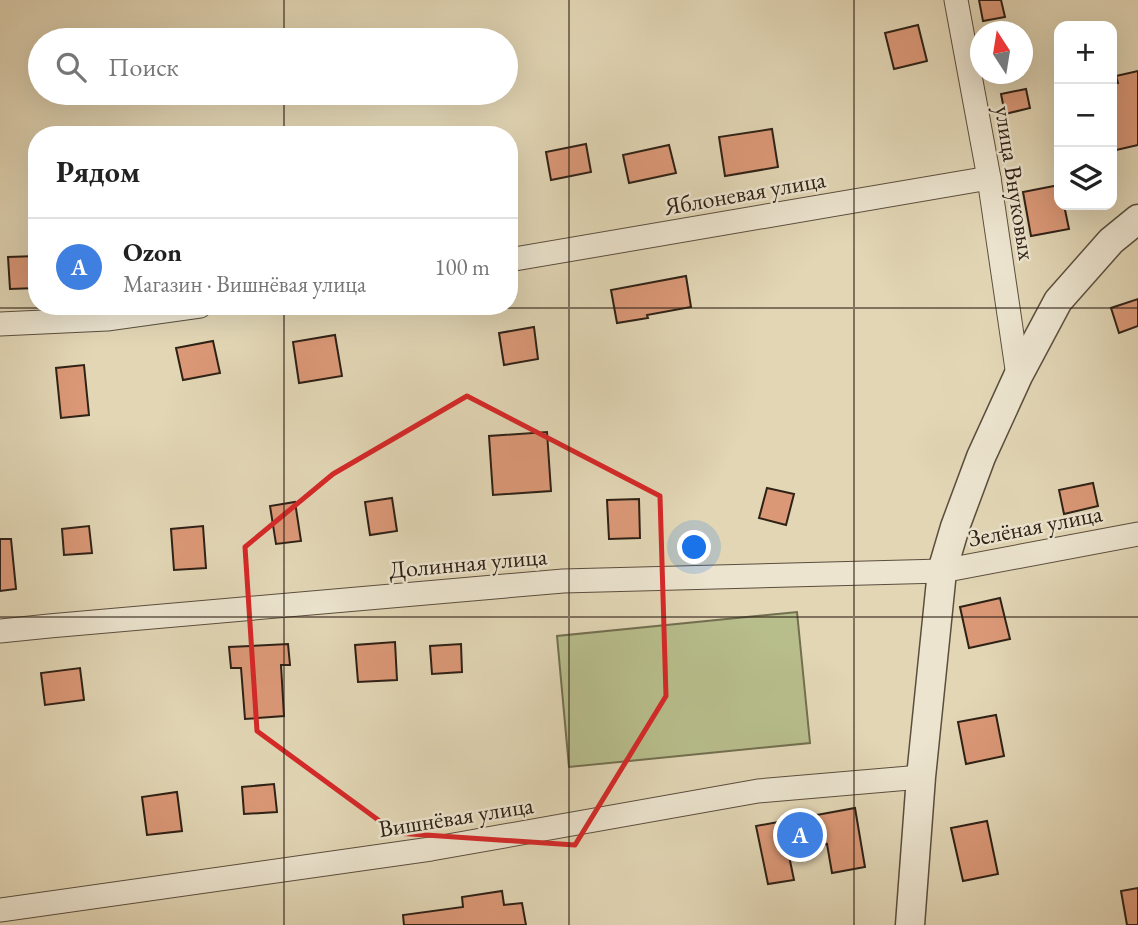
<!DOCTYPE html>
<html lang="ru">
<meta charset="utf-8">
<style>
:root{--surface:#fff;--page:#f6f6f6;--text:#222;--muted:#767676;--line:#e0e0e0;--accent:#ea580c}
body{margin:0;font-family:"EB Garamond",serif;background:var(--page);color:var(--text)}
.controls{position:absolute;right:21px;top:21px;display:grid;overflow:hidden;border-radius:14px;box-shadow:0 7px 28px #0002}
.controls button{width:63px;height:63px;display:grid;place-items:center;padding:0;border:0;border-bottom:2px solid var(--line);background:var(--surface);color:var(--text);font:35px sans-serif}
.compass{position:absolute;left:970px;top:21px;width:63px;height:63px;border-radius:50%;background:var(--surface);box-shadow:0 7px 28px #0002;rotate:348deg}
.you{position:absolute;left:695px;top:548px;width:24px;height:24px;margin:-18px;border:5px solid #fff;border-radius:50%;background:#1a73e8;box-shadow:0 0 0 10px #1a73e833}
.badge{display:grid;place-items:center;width:46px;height:46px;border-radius:50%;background:var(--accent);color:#fff;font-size:23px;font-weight:700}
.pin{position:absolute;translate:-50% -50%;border:4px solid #fff;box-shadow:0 2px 7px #0006}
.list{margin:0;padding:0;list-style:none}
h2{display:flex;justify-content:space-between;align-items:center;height:91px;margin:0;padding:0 28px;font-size:30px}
h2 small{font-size:23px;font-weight:400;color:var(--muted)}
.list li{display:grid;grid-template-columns:46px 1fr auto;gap:21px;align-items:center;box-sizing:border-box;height:98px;padding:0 28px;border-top:2px solid var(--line)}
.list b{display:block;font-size:26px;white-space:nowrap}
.list p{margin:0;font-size:23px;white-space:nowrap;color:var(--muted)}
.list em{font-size:23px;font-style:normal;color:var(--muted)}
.icon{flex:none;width:38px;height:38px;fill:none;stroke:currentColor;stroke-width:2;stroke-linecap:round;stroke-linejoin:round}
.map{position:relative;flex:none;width:1138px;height:925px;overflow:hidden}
.search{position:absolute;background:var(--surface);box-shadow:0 7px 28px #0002;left:28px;top:28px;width:490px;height:77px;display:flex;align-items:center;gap:18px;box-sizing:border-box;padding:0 24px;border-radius:38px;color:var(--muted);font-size:26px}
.panel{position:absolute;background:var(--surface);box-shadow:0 7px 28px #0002;left:28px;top:126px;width:490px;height:189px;border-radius:28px}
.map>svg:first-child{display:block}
.garden{fill:#b7bd8b;stroke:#726f50;stroke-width:2}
.building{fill:#db9877;stroke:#2e2116;stroke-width:2}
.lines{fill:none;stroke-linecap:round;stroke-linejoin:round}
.minor-casing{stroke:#5b4e3e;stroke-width:25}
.tertiary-casing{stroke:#5b4e3e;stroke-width:31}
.minor{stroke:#ece4cf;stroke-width:23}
.tertiary{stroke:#ece4cf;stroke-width:28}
.marked{fill:none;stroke:#d62828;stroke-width:5;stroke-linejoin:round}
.grid{fill:none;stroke:#2e2116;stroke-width:2;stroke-opacity:0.55}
.labels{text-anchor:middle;stroke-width:5;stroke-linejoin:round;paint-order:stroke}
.street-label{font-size:24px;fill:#2e2116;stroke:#ece4cf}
</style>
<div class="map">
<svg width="1138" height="925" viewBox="0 0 1138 925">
<rect width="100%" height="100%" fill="#e2d6b5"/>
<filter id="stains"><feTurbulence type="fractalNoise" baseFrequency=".00286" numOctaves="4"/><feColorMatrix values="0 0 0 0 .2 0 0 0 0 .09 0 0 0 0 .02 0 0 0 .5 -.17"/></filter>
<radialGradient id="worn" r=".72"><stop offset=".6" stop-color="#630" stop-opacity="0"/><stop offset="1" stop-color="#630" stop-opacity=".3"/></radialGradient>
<path class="garden" d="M 797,612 L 810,743 L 569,767 L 557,636 Z"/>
<g class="building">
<path d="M 979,0 L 1001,0 L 1005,17 L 983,21 Z"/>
<path d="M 918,25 L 927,61 L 894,69 L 885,33 Z"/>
<path d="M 1138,71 L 1138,145 L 1112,151 L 1112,84 L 1118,83 L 1116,76 Z"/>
<path d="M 1026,89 L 1030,108 L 1005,114 L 1001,94 Z"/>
<path d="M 772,129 L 778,167 L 725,176 L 719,137 Z"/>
<path d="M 586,144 L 591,172 L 551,180 L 546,152 Z"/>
<path d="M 669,145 L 676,173 L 629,183 L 623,155 Z"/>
<path d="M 1059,185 L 1059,205 L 1064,205 L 1069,229 L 1031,236 L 1023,192 Z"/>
<path d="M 37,256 L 37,288 L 10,289 L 8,257 Z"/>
<path d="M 686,276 L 691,307 L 647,315 L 648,318 L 617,323 L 611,290 Z"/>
<path d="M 1138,299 L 1138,326 L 1119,333 L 1111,308 Z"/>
<path d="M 534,327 L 538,359 L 504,365 L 499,333 Z"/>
<path d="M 335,335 L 342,376 L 299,383 L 293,342 Z"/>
<path d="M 213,341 L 220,373 L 183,380 L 176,348 Z"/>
<path d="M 84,365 L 89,415 L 61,418 L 56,368 Z"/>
<path d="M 547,432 L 551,491 L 493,495 L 489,436 Z"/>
<path d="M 1093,483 L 1098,506 L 1064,514 L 1059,490 Z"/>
<path d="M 767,488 L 794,494 L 786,525 L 759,518 Z"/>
<path d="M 392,498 L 397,531 L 370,535 L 365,502 Z"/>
<path d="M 639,499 L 640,538 L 609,539 L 607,500 Z"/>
<path d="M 295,502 L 301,541 L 276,544 L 270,506 Z"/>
<path d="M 89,526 L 92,553 L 64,555 L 62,529 Z"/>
<path d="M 203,526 L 206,568 L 174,570 L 171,529 Z"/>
<path d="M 0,539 L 11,539 L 16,589 L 0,591 Z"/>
<path d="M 1000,598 L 1010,639 L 969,648 L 960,607 Z"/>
<path d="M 395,642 L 397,680 L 358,682 L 355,645 Z"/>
<path d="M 288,644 L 290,665 L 281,665 L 284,716 L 245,719 L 241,668 L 231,668 L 229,647 Z"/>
<path d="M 461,644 L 462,672 L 432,674 L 430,646 Z"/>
<path d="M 80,668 L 84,700 L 45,705 L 41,673 Z"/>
<path d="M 996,715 L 1004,756 L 966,764 L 958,722 Z"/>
<path d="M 274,784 L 277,812 L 244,814 L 242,787 Z"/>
<path d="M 177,792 L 182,831 L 147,835 L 142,797 Z"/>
<path d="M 855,808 L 865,867 L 832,873 L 827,844 L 788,851 L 794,880 L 768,884 L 756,826 Z"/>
<path d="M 987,821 L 998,874 L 963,881 L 951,828 Z"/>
<path d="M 1138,888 L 1138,925 L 1127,925 L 1121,891 Z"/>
<path d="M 502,891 L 504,905 L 522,903 L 526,925 L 404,925 L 403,915 L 463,907 L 462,897 Z"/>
</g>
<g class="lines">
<g class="minor-casing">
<g id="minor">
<path d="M 956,0 L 989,178 L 1018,376"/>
<path d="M 509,260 L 989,178"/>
<path d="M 0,324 L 107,319 L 200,306"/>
<path d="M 0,631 L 49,626 L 563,581 L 942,571 L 1138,534"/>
<path d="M 0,910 L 431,849 L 758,791 L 921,777"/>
</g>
</g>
<g class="tertiary-casing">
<path id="tertiary" d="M 910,925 L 921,777 L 942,571 L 955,527 L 981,457 L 1018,376 L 1058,301 L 1111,241 L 1138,219"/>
</g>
<use href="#minor" class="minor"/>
<use href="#tertiary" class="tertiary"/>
</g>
<path class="marked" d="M 467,396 L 660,496 L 666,696 L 575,845 L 396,833 L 257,731 L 245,547 L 333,474 Z"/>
<path class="grid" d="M 284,0 L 284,40M 569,0 L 569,925M 854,0 L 854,925M 284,93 L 284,135M 284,306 L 284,925M 0,308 L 1138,308M 0,617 L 1138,617"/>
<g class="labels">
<g class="street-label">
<text transform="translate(1015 183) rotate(81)" y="8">улица Внуковых</text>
<text transform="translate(745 193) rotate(-10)" y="8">Яблоневая улица</text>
<text transform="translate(1035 526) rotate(-11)" y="8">Зелёная улица</text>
<text transform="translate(468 563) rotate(-5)" y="8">Долинная улица</text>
<text transform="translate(456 817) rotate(-9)" y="8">Вишнёвая улица</text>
</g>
</g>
<rect width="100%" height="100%" filter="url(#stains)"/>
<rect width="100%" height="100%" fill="url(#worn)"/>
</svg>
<div class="controls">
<button>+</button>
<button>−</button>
<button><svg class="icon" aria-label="layers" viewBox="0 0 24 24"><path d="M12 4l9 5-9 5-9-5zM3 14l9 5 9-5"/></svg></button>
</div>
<svg class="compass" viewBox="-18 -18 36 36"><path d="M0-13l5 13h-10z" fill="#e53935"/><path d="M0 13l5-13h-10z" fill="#767676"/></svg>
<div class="you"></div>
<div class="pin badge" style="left:800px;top:835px;background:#3f7fe0">A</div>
<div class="search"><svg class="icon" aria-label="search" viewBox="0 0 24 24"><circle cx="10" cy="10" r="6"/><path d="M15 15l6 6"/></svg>Поиск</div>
<section class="panel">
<h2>Рядом<small></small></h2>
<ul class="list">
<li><span class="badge" style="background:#3f7fe0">A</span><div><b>Ozon</b><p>Магазин · Вишнёвая улица</p></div><em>100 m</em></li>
</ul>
</section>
</div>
